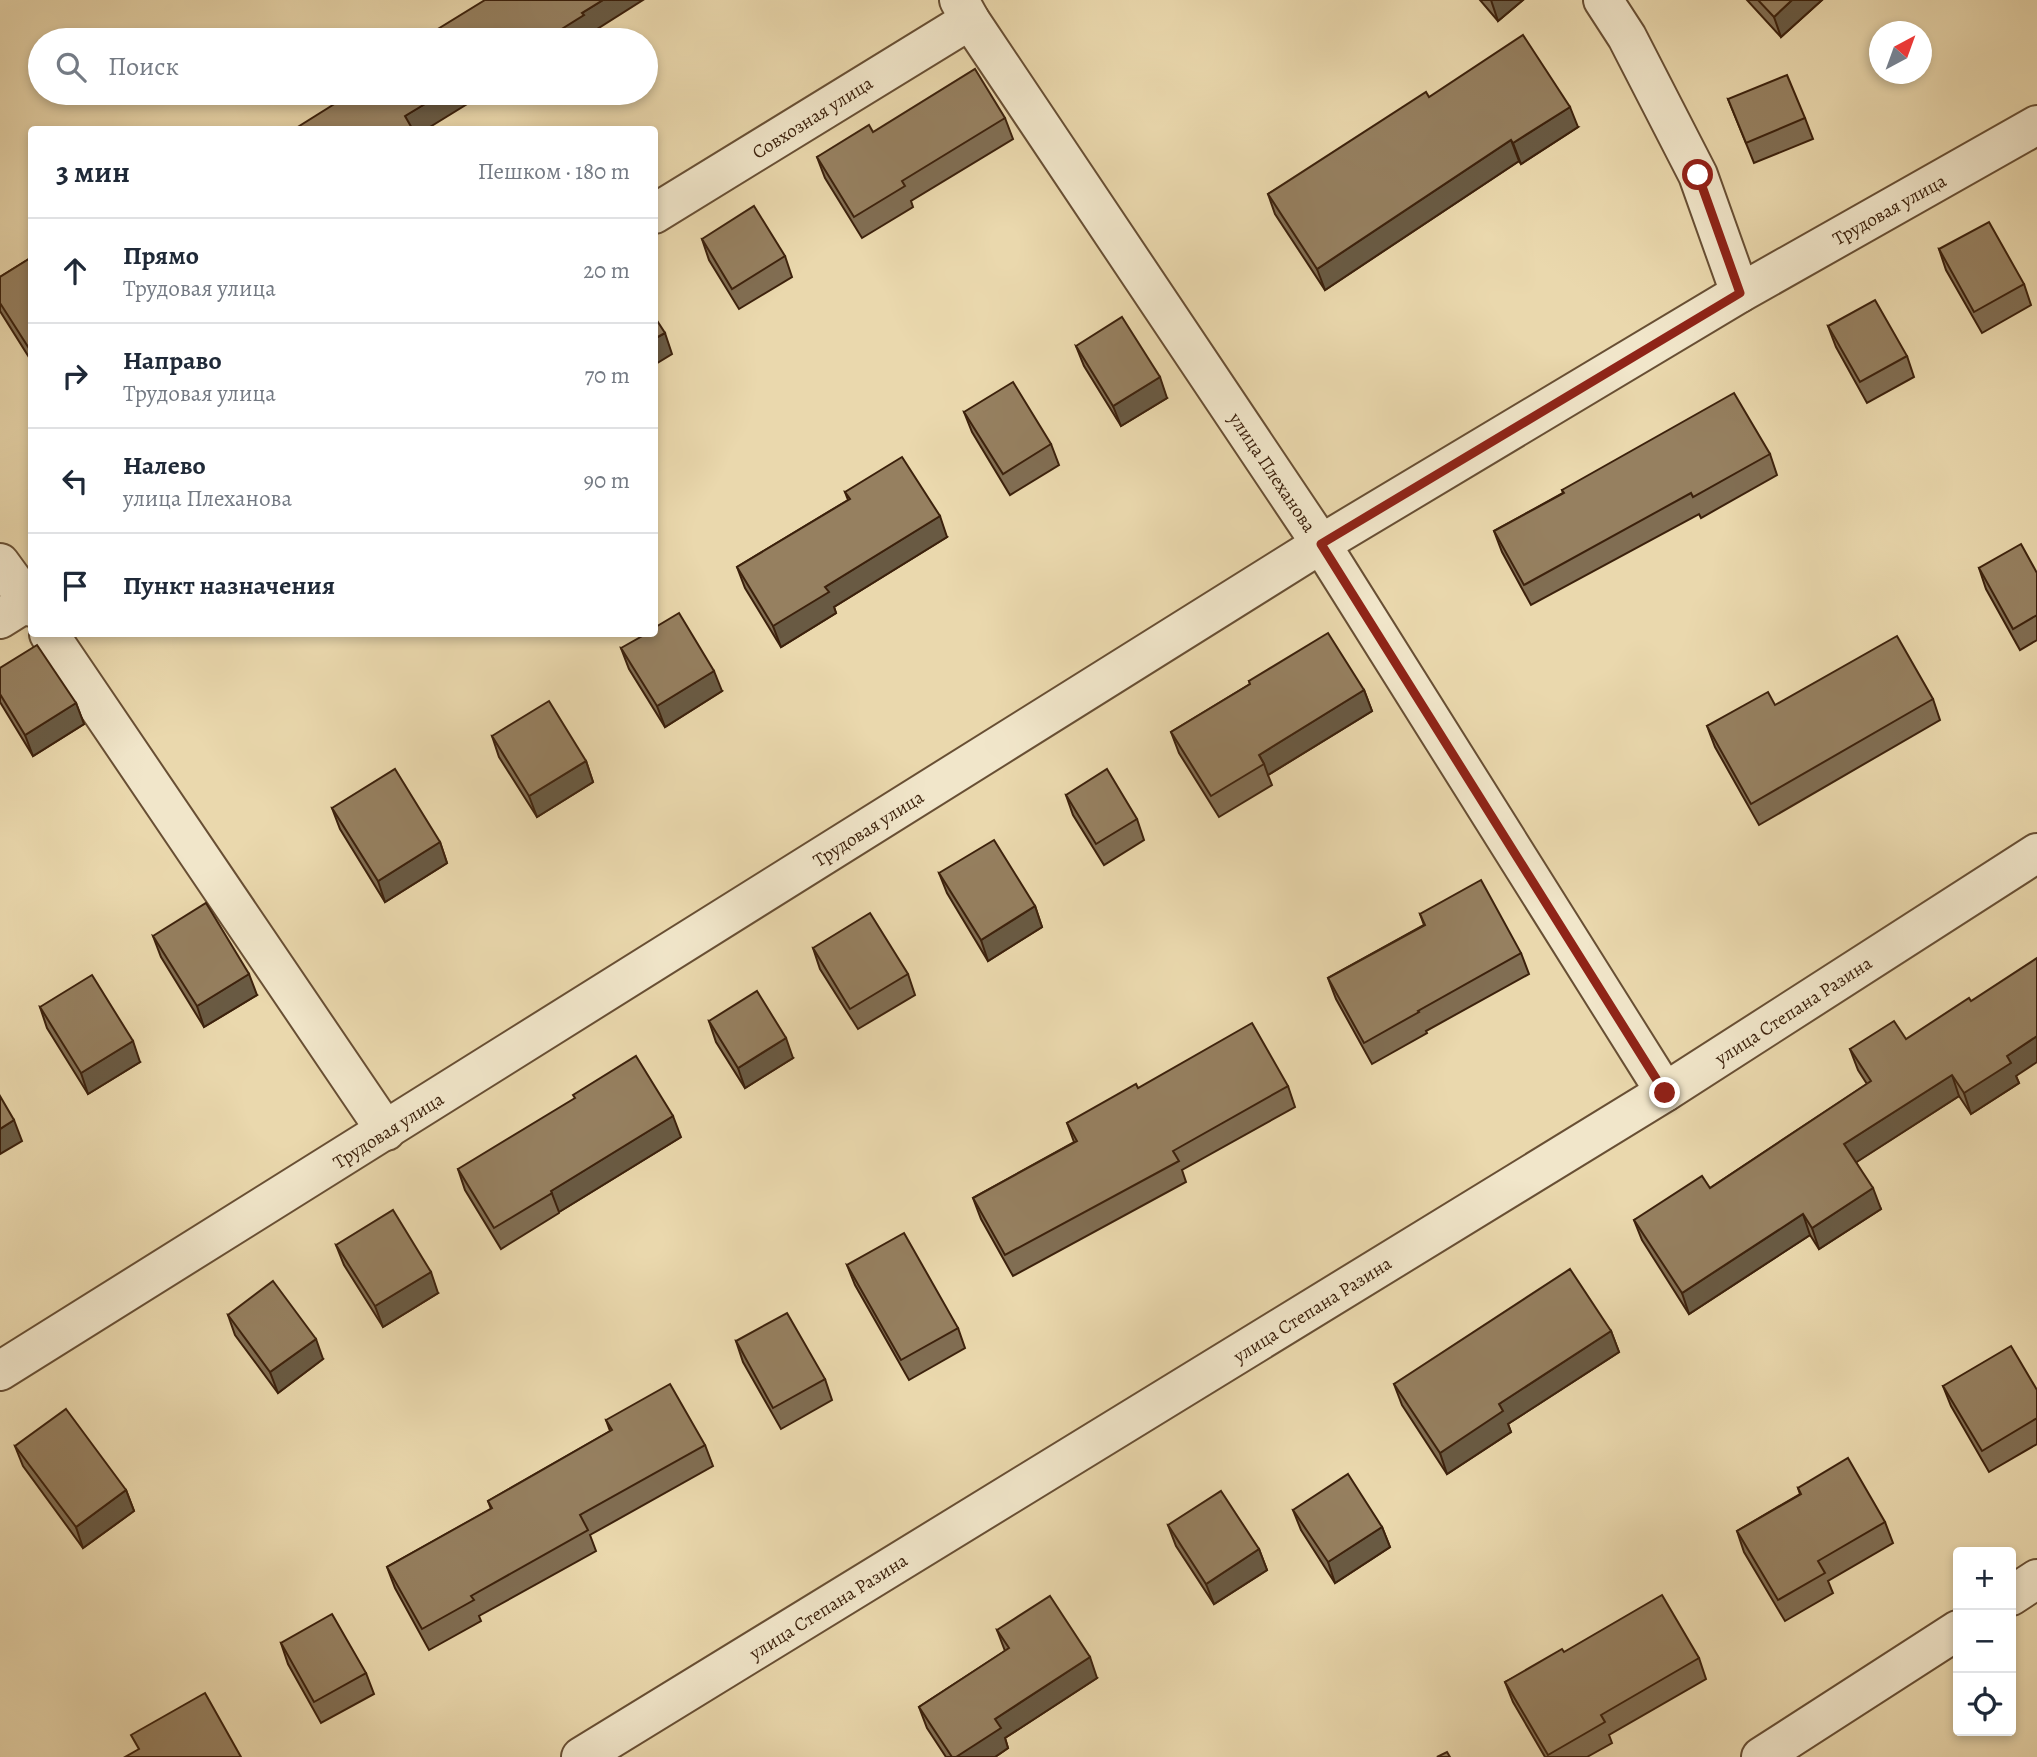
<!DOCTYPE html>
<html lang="ru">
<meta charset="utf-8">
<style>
:root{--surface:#fff;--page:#f2f2f3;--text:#1f2937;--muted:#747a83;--line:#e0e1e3}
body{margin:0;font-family:Alegreya,serif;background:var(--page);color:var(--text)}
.controls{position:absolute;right:21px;bottom:21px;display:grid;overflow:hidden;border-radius:7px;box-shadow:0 4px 10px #0003}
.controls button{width:63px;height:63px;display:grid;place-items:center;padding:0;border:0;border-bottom:2px solid var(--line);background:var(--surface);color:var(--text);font:35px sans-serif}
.compass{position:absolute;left:1869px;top:21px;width:63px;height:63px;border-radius:50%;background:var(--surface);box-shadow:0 4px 10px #0003;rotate:41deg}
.stop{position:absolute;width:21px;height:21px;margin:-16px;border:5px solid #8f2418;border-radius:50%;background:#fff}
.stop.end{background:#8f2418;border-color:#fff;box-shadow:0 2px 7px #0008}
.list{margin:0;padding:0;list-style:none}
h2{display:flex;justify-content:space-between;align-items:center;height:91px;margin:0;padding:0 28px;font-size:30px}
h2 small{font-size:23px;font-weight:400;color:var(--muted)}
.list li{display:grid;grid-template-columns:46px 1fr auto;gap:21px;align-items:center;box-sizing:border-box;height:105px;padding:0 28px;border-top:2px solid var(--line)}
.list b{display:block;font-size:26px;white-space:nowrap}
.list p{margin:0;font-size:23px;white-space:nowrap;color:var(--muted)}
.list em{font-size:23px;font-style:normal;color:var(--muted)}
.icon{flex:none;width:38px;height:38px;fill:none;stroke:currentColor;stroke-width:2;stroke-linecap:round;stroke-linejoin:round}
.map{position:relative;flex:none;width:2037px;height:1757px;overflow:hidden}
.search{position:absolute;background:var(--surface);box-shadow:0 4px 10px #0003;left:28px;top:28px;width:630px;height:77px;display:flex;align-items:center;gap:18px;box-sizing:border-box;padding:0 24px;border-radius:38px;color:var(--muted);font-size:26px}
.panel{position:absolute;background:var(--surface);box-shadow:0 4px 10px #0003;left:28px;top:126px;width:630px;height:511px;border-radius:7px}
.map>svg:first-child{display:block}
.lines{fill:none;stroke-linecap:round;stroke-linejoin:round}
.minor-casing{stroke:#684f34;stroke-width:42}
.minor{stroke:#f1e6ca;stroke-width:38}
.wall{fill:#816e53;stroke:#3c210c;stroke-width:2}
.shaded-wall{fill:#695a43;stroke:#3c210c;stroke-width:2}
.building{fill:#968060;stroke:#3c210c;stroke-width:2}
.route{stroke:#8f2418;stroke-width:9}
.labels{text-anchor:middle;stroke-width:7;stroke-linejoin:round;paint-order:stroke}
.street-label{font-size:19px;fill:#3c210c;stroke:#f1e6ca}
</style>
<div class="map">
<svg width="2037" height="1757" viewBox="0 0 2037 1757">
<rect width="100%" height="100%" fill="#ead8ad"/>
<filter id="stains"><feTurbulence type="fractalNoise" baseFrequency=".00286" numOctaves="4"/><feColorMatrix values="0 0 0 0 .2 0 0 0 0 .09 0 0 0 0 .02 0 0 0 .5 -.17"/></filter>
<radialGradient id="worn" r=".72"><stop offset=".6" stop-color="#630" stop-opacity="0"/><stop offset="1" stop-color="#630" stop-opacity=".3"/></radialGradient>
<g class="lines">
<g class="minor-casing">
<g id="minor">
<path d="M 959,0 L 970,20 L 1321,544 L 1665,1092"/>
<path d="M 1603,0 L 1627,37 L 1698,175 L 1740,293"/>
<path d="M 654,214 L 970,20"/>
<path d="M 0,563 L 32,607"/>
<path d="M 0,619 L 32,599"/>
<path d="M 49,634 L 386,1131"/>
<path d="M 0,1371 L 1321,544 L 1740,293 L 2037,125"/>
<path d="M 2011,1596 L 2037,1579"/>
<path d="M 581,1757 L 1665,1092 L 2037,853"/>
<path d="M 1761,1757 L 1958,1630"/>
</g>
</g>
<use href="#minor" class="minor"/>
</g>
<g class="wall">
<path d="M 1480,0 L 1523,0 L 1498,21 Z"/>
<path d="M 1747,0 L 1822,0 L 1781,37 Z"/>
<path d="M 1429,97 L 1578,127 L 1521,164 L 1519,161 L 1325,290 L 1275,214 L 1268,194 Z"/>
<path d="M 1728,99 L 1805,118 L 1813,139 L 1754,163 Z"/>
<path d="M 1005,118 L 1013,139 L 911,201 L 913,207 L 862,238 L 825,178 L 817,157 L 873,132 Z"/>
<path d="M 702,239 L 785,256 L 792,277 L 739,309 L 709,260 Z"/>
<path d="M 1939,249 L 2024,284 L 2031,305 L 1982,333 L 1946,270 Z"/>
<path d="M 32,257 L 32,362 L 0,311 L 0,277 Z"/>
<path d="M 1828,326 L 1907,356 L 1914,377 L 1867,403 L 1836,347 Z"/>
<path d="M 1076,346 L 1167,398 L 1121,426 L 1084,366 Z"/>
<path d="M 964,412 L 1051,444 L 1059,465 L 1010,495 L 972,432 Z"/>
<path d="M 1770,454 L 1777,475 L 1701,518 L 1699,514 L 1531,605 L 1502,552 L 1494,531 L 1563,493 L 1562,490 Z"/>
<path d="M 845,492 L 947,537 L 834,607 L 836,613 L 781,647 L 745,588 L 737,567 L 848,500 Z"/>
<path d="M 1979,568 L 2037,573 L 2037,640 L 2020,650 L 1986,589 Z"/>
<path d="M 621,648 L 722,691 L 665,727 L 629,669 Z"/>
<path d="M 0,668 L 76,703 L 84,724 L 33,756 L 0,702 Z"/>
<path d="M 1249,681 L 1364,690 L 1372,711 L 1268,775 L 1272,785 L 1219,817 L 1179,753 L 1171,732 L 1250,684 Z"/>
<path d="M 1933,699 L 1940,720 L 1759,825 L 1715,747 L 1707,726 L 1775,705 Z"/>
<path d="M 492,736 L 586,761 L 593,782 L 537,817 L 499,757 Z"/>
<path d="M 1066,795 L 1137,819 L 1144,840 L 1104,865 L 1073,815 Z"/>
<path d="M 332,808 L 440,842 L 447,863 L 385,902 L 340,829 Z"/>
<path d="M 939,873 L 1035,906 L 1042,927 L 988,961 L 947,893 Z"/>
<path d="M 1420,914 L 1521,953 L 1529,974 L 1426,1031 L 1427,1033 L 1372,1064 L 1336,999 L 1328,978 L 1424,925 Z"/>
<path d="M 153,936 L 257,995 L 204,1027 L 161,957 Z"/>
<path d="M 813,948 L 908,974 L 915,995 L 858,1029 L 820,969 Z"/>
<path d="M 40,1007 L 140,1062 L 88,1094 L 47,1028 Z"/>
<path d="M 709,1021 L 793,1058 L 745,1088 L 716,1042 Z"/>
<path d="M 1906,1039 L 2016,1076 L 2019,1083 L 1971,1114 L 1959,1096 L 1856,1162 L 1881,1209 L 1819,1249 L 1810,1235 L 1689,1314 L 1642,1240 L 1634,1220 L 1710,1188 L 1867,1084 L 1858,1070 L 1850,1049 Z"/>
<path d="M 1288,1086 L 1295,1107 L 1182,1170 L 1186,1182 L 1013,1276 L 981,1219 L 973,1198 L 1074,1142 L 1067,1123 L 1138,1088 Z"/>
<path d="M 681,1137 L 559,1212 L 559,1213 L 501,1249 L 465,1190 L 458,1169 Z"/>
<path d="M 336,1245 L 438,1293 L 383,1327 L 344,1265 Z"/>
<path d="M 847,1265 L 958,1328 L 965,1348 L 909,1380 L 855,1285 Z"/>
<path d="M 228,1315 L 323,1359 L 278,1393 L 235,1335 Z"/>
<path d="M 1611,1331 L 1619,1352 L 1508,1424 L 1511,1432 L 1447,1474 L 1402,1405 L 1394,1384 Z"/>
<path d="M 736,1341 L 825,1379 L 832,1400 L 781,1429 L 743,1362 Z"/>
<path d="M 1943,1386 L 2037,1390 L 2037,1444 L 1989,1472 L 1951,1406 Z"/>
<path d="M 606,1420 L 705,1445 L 713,1466 L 590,1535 L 596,1551 L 479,1616 L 481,1621 L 429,1650 L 395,1588 L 387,1567 L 491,1509 L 488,1501 L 610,1431 Z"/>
<path d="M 15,1446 L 126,1490 L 134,1511 L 83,1548 L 23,1466 Z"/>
<path d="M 1798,1488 L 1885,1522 L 1893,1543 L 1828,1581 L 1833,1593 L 1785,1621 L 1744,1552 L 1737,1531 L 1800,1494 Z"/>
<path d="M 1293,1510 L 1382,1527 L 1390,1547 L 1335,1583 L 1301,1530 Z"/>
<path d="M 1168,1525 L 1259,1549 L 1267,1570 L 1214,1604 L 1176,1546 Z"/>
<path d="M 997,1630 L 1097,1678 L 1005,1738 L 1008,1748 L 995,1757 L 946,1757 L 927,1728 L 919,1707 L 1005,1651 Z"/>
<path d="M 281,1643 L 366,1673 L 374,1694 L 321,1723 L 288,1664 Z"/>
<path d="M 1564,1652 L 1699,1658 L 1706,1679 L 1609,1735 L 1612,1743 L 1587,1757 L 1545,1757 L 1513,1702 L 1505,1682 Z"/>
</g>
<g class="shaded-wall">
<path d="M 603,0 L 643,0 L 591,33 L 592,36 L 585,40 L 544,40 L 582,13 Z"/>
<path d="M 1491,0 L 1523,0 L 1498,21 Z"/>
<path d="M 1792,0 L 1822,0 L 1781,37 L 1774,17 Z"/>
<path d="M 443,93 L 485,93 L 425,130 L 410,130 L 405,116 Z"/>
<path d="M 1570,107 L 1578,127 L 1521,164 L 1513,143 Z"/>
<path d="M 1511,140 L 1519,161 L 1325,290 L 1317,269 Z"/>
<path d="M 665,333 L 672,354 L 654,365 L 654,339 Z"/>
<path d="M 1160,377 L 1167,398 L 1121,426 L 1113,406 Z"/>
<path d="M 940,516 L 947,537 L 834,607 L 836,613 L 781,647 L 773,626 L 825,587 Z"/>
<path d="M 714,671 L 722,691 L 665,727 L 657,706 Z"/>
<path d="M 1364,690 L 1372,711 L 1268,775 L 1264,764 L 1259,755 Z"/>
<path d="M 76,703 L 84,724 L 33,756 L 25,735 Z"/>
<path d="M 586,761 L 593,782 L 537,817 L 529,796 Z"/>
<path d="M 440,842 L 447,863 L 385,902 L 378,881 Z"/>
<path d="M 1035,906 L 1042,927 L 988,961 L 981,940 Z"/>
<path d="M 249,974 L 257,995 L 204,1027 L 197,1006 Z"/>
<path d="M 2037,1036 L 2037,1062 L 2016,1076 L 2019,1083 L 1971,1114 L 1964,1093 L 2007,1056 Z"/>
<path d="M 786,1038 L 793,1058 L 745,1088 L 738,1068 Z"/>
<path d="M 133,1041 L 140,1062 L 88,1094 L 81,1073 Z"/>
<path d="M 1952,1075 L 1959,1096 L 1852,1165 L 1844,1144 Z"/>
<path d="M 673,1116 L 681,1137 L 559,1212 L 551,1191 Z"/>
<path d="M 14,1120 L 22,1141 L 0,1154 L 0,1129 Z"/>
<path d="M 1873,1188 L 1881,1209 L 1819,1249 L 1812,1228 Z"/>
<path d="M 1803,1214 L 1810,1235 L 1689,1314 L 1682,1293 Z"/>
<path d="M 431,1272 L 438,1293 L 383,1327 L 375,1306 Z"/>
<path d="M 1611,1331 L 1619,1352 L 1508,1424 L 1511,1432 L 1447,1474 L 1440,1453 L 1499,1404 Z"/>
<path d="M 316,1339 L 323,1359 L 278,1393 L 270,1372 Z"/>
<path d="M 126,1490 L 134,1511 L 83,1548 L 76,1527 Z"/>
<path d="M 1382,1527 L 1390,1547 L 1335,1583 L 1328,1562 Z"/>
<path d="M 1259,1549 L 1267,1570 L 1214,1604 L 1206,1584 Z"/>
<path d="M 1090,1657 L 1097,1678 L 1005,1738 L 1008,1748 L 995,1757 L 956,1757 L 995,1719 Z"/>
</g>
<g class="building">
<path d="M 485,0 L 603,0 L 582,13 L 584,15 L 544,40 L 531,40 L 530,39 L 528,40 L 420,40 Z"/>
<path d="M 1758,0 L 1792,0 L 1774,17 Z"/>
<path d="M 1523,35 L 1570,107 L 1513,143 L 1511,140 L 1317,269 L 1268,194 L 1426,92 L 1429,97 Z"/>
<path d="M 975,69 L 1005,118 L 902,181 L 905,186 L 854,217 L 817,157 L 869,125 L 873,132 Z"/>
<path d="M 1787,75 L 1805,118 L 1746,143 L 1728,99 Z"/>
<path d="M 352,93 L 443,93 L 405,116 L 413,130 L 293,130 Z"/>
<path d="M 754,206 L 785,256 L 732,289 L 702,239 Z"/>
<path d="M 1989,222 L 2024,284 L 1974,312 L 1939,249 Z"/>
<path d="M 32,257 L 32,353 L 0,303 L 0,277 Z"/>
<path d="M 1875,300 L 1907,356 L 1860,382 L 1828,326 Z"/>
<path d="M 654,316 L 665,333 L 654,339 Z"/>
<path d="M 1122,317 L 1160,377 L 1113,406 L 1076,346 Z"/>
<path d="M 1013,382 L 1051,444 L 1003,474 L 964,412 Z"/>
<path d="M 1734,393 L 1770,454 L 1693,497 L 1691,493 L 1524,585 L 1494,531 L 1564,493 L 1562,490 Z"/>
<path d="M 902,457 L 940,516 L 825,587 L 829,592 L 773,626 L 737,567 L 850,499 L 845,492 Z"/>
<path d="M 2021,544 L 2037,573 L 2037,615 L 2013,629 L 1979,568 Z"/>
<path d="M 679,613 L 714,671 L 657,706 L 621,648 L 646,634 L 654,634 L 654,628 Z"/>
<path d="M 1328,633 L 1364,690 L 1259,755 L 1264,764 L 1211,796 L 1171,732 L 1250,684 L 1249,681 Z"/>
<path d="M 1897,636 L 1933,699 L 1751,804 L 1707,726 L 1768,692 L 1775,705 Z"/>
<path d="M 37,645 L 76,703 L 25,735 L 0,694 L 0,668 Z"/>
<path d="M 549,701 L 586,761 L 529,796 L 492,736 Z"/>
<path d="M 395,769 L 440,842 L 378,881 L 332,808 Z"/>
<path d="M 1107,769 L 1137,819 L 1096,844 L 1066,795 Z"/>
<path d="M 994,840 L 1035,906 L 981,940 L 939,873 Z"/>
<path d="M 1481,880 L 1521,953 L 1418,1011 L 1419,1012 L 1364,1043 L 1328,978 L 1425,925 L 1420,914 Z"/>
<path d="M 206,903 L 249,974 L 197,1006 L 153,936 Z"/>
<path d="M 870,913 L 908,974 L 850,1009 L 813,948 Z"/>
<path d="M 2037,958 L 2037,1036 L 2007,1056 L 2011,1063 L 1964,1093 L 1952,1075 L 1844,1144 L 1873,1188 L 1812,1228 L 1803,1214 L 1682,1293 L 1634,1220 L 1702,1176 L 1710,1188 L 1871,1081 L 1850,1049 L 1894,1021 L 1906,1039 L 1969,998 L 1971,1001 Z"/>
<path d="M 92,975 L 133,1041 L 81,1073 L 40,1007 Z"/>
<path d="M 757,991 L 786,1038 L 738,1068 L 709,1021 Z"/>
<path d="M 1252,1023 L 1288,1086 L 1173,1151 L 1179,1161 L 1005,1255 L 973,1198 L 1077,1141 L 1067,1123 L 1136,1084 L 1138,1088 Z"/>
<path d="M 636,1056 L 673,1116 L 551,1191 L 552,1193 L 494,1228 L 458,1169 L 575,1098 L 573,1095 Z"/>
<path d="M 0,1096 L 14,1120 L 0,1129 Z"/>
<path d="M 393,1210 L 431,1272 L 375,1306 L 336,1245 Z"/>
<path d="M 904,1233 L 958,1328 L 901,1360 L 847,1265 Z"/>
<path d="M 1570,1269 L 1611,1331 L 1499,1404 L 1503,1411 L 1440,1453 L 1394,1384 Z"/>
<path d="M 273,1281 L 316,1339 L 270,1372 L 228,1315 Z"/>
<path d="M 787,1313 L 825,1379 L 773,1408 L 736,1341 Z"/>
<path d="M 2011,1346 L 2037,1390 L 2037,1418 L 1982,1451 L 1943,1386 Z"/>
<path d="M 670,1384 L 705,1445 L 580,1515 L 588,1530 L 471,1596 L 474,1600 L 422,1629 L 387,1567 L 492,1508 L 488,1501 L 612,1430 L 606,1420 Z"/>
<path d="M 66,1409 L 126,1490 L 76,1527 L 15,1446 Z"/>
<path d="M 1848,1458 L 1885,1522 L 1818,1561 L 1825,1573 L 1778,1600 L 1737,1531 L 1801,1494 L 1798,1488 Z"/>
<path d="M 1348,1474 L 1382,1527 L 1328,1562 L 1293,1510 Z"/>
<path d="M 1221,1491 L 1259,1549 L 1206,1584 L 1168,1525 Z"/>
<path d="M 1662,1595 L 1699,1658 L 1601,1715 L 1605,1722 L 1548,1755 L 1505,1682 L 1562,1649 L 1564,1652 Z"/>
<path d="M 1050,1596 L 1090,1657 L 995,1719 L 1001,1728 L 956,1757 L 952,1757 L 919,1707 L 1009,1648 L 997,1630 Z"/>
<path d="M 332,1614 L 366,1673 L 314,1702 L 281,1643 Z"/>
<path d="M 205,1693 L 241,1757 L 125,1757 L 139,1749 L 131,1735 Z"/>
<path d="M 1447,1752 L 1450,1757 L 1437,1757 Z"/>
</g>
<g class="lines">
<path class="route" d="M 1665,1093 L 1321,544 L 1740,293 L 1698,175"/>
</g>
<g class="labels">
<g class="street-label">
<text transform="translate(812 117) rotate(-32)" y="7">Совхозная улица</text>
<text transform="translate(1889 209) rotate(-29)" y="7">Трудовая улица</text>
<text transform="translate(1273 472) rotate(56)" y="7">улица Плеханова</text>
<text transform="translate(868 828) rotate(-32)" y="7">Трудовая улица</text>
<text transform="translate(1793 1010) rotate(-33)" y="7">улица Степана Разина</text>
<text transform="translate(388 1130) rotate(-32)" y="7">Трудовая улица</text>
<text transform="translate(1312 1309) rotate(-32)" y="7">улица Степана Разина</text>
<text transform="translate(828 1606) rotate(-32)" y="7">улица Степана Разина</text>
</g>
</g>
<rect width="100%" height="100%" filter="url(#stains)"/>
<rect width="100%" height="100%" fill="url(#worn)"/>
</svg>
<div class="controls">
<button>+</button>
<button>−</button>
<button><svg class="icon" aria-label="locate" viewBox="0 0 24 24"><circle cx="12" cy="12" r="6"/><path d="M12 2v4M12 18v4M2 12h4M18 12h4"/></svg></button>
</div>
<svg class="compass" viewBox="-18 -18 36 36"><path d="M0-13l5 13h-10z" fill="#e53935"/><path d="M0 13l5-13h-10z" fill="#747a83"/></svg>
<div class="stop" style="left:1698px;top:175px"></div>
<div class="stop end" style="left:1665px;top:1093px"></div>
<div class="search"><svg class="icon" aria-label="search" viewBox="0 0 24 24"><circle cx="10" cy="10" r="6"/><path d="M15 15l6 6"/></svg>Поиск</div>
<section class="panel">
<h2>3 мин<small>Пешком · 180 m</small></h2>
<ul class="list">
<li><svg class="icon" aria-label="ahead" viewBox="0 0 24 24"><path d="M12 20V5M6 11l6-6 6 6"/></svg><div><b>Прямо</b><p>Трудовая улица</p></div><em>20 m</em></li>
<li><svg class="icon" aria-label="right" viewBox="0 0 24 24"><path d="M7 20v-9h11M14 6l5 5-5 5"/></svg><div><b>Направо</b><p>Трудовая улица</p></div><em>70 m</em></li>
<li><svg class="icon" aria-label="left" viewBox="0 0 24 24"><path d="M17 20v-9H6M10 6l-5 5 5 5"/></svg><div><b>Налево</b><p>улица Плеханова</p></div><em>90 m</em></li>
<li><svg class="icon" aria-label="arrive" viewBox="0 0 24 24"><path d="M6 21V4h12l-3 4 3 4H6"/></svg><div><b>Пункт назначения</b></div></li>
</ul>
</section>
</div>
